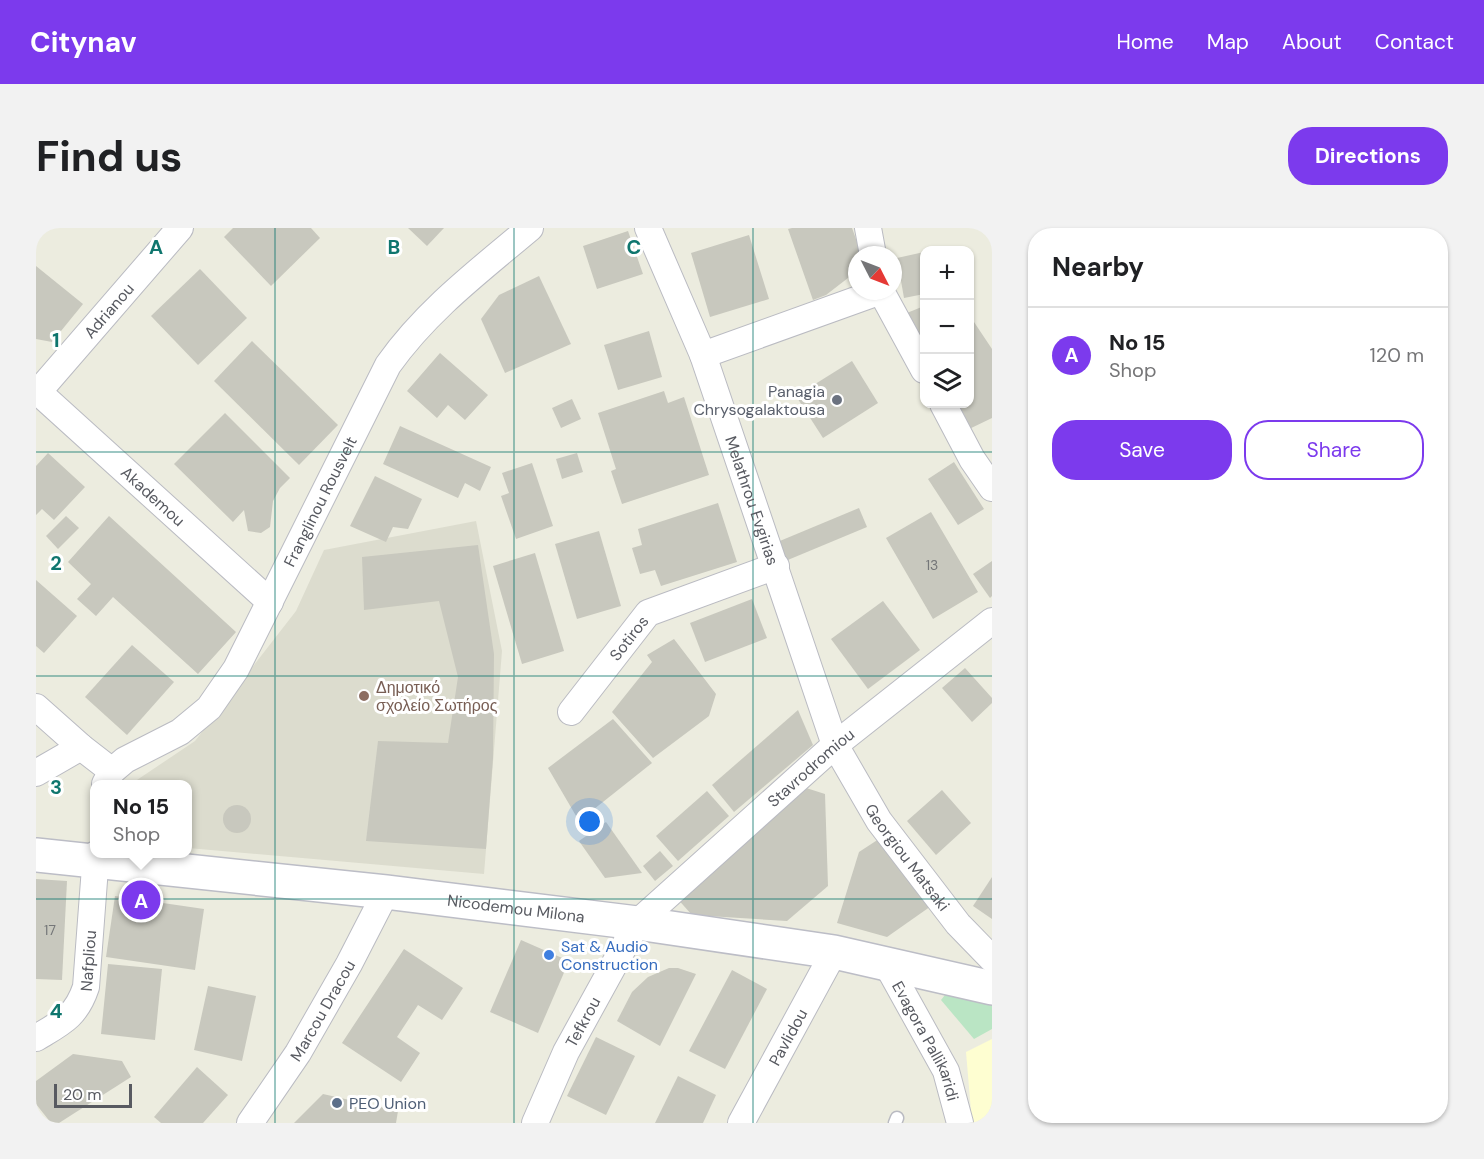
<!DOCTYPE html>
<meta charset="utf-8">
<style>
:root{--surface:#fff;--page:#f2f2f2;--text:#202124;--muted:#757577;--line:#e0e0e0;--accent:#7c3aed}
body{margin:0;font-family:"DM Sans",sans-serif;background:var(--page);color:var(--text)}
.controls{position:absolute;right:18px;top:18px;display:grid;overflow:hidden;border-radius:12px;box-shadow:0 2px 4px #0004}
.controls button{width:54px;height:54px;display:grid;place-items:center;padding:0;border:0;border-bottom:2px solid var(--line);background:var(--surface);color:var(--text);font:30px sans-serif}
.compass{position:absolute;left:812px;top:18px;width:54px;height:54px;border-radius:50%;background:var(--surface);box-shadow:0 2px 4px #0004;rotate:132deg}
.scale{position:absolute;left:18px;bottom:15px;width:78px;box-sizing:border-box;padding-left:6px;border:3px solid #585a61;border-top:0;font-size:16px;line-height:21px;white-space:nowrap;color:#585a61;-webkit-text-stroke:4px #fff;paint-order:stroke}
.you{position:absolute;left:554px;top:594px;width:21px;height:21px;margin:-15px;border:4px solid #fff;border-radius:50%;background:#1a73e8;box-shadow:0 0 0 9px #1a73e833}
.badge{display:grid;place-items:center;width:39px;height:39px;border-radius:50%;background:var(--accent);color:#fff;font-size:20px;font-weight:700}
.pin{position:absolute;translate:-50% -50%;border:3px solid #fff;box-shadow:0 2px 6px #0006}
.popup{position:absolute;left:54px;top:552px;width:102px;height:78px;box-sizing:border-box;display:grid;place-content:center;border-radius:12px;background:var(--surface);filter:drop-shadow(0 2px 4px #0005);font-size:20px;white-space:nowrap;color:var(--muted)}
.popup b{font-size:22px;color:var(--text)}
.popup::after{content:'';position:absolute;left:50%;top:100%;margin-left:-12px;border:12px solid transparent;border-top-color:var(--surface)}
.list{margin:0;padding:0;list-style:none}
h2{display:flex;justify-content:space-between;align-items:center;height:78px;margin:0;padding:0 24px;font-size:26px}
h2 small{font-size:20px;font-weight:400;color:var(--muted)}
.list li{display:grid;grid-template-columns:39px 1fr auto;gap:18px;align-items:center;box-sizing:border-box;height:96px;padding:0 24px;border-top:2px solid var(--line)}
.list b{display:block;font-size:22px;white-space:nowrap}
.list p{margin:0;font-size:20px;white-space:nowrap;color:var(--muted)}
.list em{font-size:20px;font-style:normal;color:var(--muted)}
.actions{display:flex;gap:12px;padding:18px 24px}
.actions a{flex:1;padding:14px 0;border:2px solid var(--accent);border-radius:24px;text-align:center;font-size:21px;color:var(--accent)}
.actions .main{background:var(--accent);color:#fff}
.icon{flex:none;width:33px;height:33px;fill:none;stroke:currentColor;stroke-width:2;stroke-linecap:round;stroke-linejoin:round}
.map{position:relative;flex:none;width:956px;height:895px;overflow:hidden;border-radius:24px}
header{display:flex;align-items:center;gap:36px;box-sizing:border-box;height:84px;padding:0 30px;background:var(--accent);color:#fff}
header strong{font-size:28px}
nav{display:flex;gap:33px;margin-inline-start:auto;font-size:21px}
.intro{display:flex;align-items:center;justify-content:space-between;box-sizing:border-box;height:144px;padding:0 36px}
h1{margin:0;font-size:42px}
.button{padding:15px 27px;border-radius:24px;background:var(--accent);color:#fff;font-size:21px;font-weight:700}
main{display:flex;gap:36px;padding:0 36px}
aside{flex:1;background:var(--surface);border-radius:24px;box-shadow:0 2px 4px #0004}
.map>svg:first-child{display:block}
.commercial{fill:#fefed1}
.education{fill:#dcdcce}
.green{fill:#bae5c4}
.building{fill:#c8c8be}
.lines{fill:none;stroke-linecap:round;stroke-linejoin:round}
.lane-casing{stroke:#babbc2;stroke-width:15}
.street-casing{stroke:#babbc2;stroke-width:28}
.secondary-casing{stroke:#bcbdc6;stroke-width:36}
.lane{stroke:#fff;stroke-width:12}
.street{stroke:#fff;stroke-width:26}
.secondary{stroke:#fff;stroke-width:33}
.grid{fill:none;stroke:#0f766e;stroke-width:1.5;stroke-opacity:0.55}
.worship-dot{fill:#6b7280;stroke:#fff;stroke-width:2}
.education-dot{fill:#8d6e63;stroke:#fff;stroke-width:2}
.shop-dot{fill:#3f7fe0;stroke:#fff;stroke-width:2}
.service-dot{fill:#5c6f8a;stroke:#fff;stroke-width:2}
.labels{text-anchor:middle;stroke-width:6;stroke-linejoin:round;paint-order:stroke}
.number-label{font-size:14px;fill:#747678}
.street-label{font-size:16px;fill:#585a61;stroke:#fff}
.worship-label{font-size:16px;fill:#5b616d;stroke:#fff;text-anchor:end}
.education-label{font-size:16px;fill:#785e54;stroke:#fff;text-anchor:start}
.shop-label{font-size:16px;fill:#366cbe;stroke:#fff;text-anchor:start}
.service-label{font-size:16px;fill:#4e5e75;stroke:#fff;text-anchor:start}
.grid-label{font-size:20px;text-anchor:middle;font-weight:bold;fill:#0f766e;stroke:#fff;stroke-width:6;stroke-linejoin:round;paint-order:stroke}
</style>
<header>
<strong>Citynav</strong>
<nav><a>Home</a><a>Map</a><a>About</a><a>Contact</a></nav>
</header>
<div class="intro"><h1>Find us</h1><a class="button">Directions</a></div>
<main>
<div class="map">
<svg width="956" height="895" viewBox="0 0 956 895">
<rect width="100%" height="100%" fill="#ececdf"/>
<path class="commercial" d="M 956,811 L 956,895 L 936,895 L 930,824 Z"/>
<path class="education" d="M 440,293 L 466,423 L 448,646 L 152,620 L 152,556 L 95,556 L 159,513 L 260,383 L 288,322 Z"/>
<path class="green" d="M 917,757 L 956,770 L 956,801 L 938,811 L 905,772 Z"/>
<g class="building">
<path d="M 197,0 L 275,0 L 284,10 L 235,58 L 188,9 Z"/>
<path d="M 372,0 L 408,0 L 391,18 Z"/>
<path d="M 756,0 L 816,0 L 820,11 L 825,9 L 829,27 L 821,27 L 821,43 L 790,67 L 777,72 L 752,1 Z"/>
<path d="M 592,3 L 607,46 L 561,61 L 547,18 Z"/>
<path d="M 713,7 L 733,71 L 674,89 L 655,25 Z"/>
<path d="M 888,24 L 888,66 L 868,70 L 861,30 Z"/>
<path d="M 0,38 L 47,76 L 16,114 L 0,111 Z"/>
<path d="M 164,41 L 211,90 L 162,137 L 115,88 Z"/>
<path d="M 503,48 L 535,116 L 469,145 L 445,91 L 463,67 Z"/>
<path d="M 888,78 L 888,128 L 866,87 Z"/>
<path d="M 934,88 L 956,121 L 956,190 L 929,203 L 914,176 L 934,176 Z"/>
<path d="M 613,103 L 626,149 L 582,162 L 568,117 Z"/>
<path d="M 216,113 L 302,197 L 263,237 L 178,153 Z"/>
<path d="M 404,125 L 452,167 L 429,192 L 412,177 L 401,190 L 371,163 Z"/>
<path d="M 816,133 L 842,175 L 787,210 L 760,168 Z"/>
<path d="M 628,163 L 632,175 L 648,169 L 673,247 L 586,276 L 575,243 L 580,241 L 562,185 Z"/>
<path d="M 536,171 L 545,191 L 525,200 L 516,180 Z"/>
<path d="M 189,185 L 254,250 L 244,260 L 237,273 L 234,299 L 225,305 L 212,303 L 208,282 L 197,294 L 138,236 Z"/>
<path d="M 364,198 L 455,239 L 444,263 L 429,255 L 422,270 L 347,236 Z"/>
<path d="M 12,225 L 49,259 L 18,292 L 6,281 L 0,287 L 0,238 Z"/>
<path d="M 541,225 L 547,244 L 526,251 L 520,231 Z"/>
<path d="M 918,234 L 948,281 L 922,297 L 892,251 Z"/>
<path d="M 496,235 L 517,298 L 480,311 L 465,268 L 473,265 L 466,245 Z"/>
<path d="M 339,248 L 386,271 L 372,301 L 357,299 L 350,314 L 314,298 Z"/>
<path d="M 682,275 L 701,334 L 625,358 L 619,342 L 604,346 L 596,320 L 606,317 L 602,301 Z"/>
<path d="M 823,280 L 831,299 L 747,334 L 739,315 Z"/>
<path d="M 895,284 L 942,364 L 897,391 L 850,310 Z"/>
<path d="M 30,288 L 43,300 L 22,321 L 10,308 Z"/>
<path d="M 73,288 L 200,404 L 162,446 L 77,369 L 60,388 L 41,371 L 55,356 L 32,334 Z"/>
<path d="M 563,303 L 585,378 L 541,391 L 519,316 Z"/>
<path d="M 442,317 L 458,426 L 457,530 L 450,621 L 330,613 L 342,513 L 412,515 L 422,449 L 403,373 L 328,382 L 326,329 Z"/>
<path d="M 499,325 L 528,423 L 486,436 L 457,338 Z"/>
<path d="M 956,333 L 956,368 L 954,370 L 937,346 Z"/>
<path d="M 0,352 L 41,388 L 8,425 L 0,418 Z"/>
<path d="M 716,371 L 731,410 L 669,434 L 654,395 Z"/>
<path d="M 847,373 L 884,422 L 832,461 L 795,411 Z"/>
<path d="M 638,411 L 680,466 L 673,488 L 617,530 L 576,484 L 616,434 L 611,427 Z"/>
<path d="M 96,417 L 138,454 L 91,507 L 49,469 Z"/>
<path d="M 929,440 L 956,470 L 956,475 L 936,494 L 906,460 Z"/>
<path d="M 762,482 L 777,517 L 698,584 L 676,557 Z"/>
<path d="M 577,491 L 616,535 L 543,593 L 512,540 Z"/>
<path d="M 767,559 L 789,566 L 792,658 L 751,693 L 656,687 L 639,668 Z"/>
<path d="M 906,562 L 935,595 L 900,627 L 871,593 Z"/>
<path d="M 671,563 L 693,588 L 642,633 L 620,608 Z"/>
<circle cx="201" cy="591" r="14"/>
<path d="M 570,594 L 606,645 L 569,650 L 543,613 Z"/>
<path d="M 846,609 L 898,676 L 851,709 L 801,695 L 823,624 Z"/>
<path d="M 624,623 L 637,638 L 619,653 L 607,638 Z"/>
<path d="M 956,649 L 956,691 L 937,678 Z"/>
<path d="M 0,651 L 31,653 L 26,752 L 0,751 Z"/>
<path d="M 79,668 L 168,681 L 159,742 L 70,729 Z"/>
<path d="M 485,712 L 533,733 L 502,805 L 454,784 Z"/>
<path d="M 368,721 L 427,760 L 406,792 L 382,777 L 361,809 L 384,825 L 365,854 L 306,815 Z"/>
<path d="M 72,736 L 126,741 L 119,812 L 65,806 Z"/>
<path d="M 633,740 L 642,740 L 660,746 L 624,818 L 581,793 L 596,764 L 612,749 Z"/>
<path d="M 696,742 L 731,761 L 689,841 L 653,823 Z"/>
<path d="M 172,758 L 220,768 L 206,833 L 158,822 Z"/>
<path d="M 560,809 L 599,828 L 570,887 L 531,868 Z"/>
<path d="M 37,826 L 86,833 L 95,849 L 23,895 L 15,895 L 0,876 L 0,853 Z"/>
<path d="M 161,839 L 192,867 L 167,895 L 125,895 L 118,889 Z"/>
<path d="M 642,848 L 680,867 L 667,895 L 619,895 Z"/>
<path d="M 287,866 L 362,883 L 360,895 L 258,895 Z"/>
</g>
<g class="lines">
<g class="lane-casing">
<path id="lane" d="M 859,895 L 861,890"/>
</g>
<g class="street-casing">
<g id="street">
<path id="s1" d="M 612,0 L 667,127 L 799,517 L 843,593 L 922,696 L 956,731"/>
<path d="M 832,0 L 837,27"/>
<path d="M 845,63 L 888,142"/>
<path d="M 667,127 L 845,63"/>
<path id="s2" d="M 0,162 L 234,374"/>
<path id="s3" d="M 2,164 L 144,0"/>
<path d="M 907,176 L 936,231 L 956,260"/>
<path d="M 0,479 L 45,519 L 76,543"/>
<path id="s4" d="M 535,484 L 612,385 L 740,338"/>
<path d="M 0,545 L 45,519"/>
<path id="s5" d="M 69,556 L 76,543 L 89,532 L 144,504 L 173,480 L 200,441 L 352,137 C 391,82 443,43 494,0"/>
<path id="s6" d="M 850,735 L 910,843 L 924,895"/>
<path id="s7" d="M 0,810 C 25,795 40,789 50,759 L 60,626"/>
<path id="s8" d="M 214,895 L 262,825 L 313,736 L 350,664"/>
<path id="s9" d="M 499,895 L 530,824 L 601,695 L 799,517 L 956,393"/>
<path id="s10" d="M 705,895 L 798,724"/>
</g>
</g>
<g class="secondary-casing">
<g id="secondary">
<path id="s11" d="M 0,627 L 350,664 L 601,695 L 798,724 L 956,760"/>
</g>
</g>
<use href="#lane" class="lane"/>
<use href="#street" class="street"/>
<use href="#secondary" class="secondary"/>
</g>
<path class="grid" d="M 239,0 L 239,895M 478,0 L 478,895M 717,0 L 717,895M 0,224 L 956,224M 0,448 L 956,448M 0,671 L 956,671"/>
<circle class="worship-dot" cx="801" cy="172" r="6"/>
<circle class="education-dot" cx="328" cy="468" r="6"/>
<circle class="shop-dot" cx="513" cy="727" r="6"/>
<circle class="service-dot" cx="301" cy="875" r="6"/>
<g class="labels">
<g class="number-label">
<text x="896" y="342">13</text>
<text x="14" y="707">17</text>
</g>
<g class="street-label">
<text dy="6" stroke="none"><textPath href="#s3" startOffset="108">Adrianou</textPath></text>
<text dy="6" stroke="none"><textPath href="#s2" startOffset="158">Akademou</textPath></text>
<text dy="6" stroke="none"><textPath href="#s1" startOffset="292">Melathrou Evgirias</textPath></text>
<text dy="6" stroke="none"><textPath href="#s5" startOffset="366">Franglinou Rousvelt</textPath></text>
<text dy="6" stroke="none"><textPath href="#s4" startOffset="94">Sotiros</textPath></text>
<text dy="6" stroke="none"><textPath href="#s9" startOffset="458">Stavrodromiou</textPath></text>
<text dy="6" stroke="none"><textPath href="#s1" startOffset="684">Georgiou Matsaki</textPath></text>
<text dy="6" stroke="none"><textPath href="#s11" startOffset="483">Nicodemou Milona</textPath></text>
<text dy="6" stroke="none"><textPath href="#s7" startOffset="100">Nafpliou</textPath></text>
<text dy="6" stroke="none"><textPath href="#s8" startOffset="134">Marcou Dracou</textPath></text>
<text dy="6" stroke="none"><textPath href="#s9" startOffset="112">Tefkrou</textPath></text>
<text dy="6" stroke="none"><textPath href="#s10" startOffset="98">Pavlidou</textPath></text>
<text dy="6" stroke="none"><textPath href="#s6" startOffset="88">Evagora Pallikaridi</textPath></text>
</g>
<g class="worship-label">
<text x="789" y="169">Panagia<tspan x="789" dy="18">Chrysogalaktousa</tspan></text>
</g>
<g class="education-label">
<text x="340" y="465">Δημοτικό<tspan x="340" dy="18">σχολείο Σωτήρος</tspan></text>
</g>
<g class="shop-label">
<text x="525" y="724">Sat &amp; Audio<tspan x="525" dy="18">Construction</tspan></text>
</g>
<g class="service-label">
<text x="313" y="881">PEO Union</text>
</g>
</g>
<g class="grid-label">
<text x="120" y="26">A</text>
<text x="358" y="26">B</text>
<text x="598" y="26">C</text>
<text x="20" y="119">1</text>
<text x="20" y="342">2</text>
<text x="20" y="566">3</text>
<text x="20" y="790">4</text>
</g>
</svg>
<div class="controls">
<button>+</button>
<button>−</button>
<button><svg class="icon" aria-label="layers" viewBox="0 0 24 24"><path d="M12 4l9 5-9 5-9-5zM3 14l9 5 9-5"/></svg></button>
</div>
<svg class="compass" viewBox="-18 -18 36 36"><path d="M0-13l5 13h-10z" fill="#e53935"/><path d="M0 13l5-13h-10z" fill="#757577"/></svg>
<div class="scale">20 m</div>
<div class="you"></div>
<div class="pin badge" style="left:105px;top:672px">A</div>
<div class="popup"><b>No 15</b>Shop</div>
</div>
<aside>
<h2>Nearby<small></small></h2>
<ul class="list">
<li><span class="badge">A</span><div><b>No 15</b><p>Shop</p></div><em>120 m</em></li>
</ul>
<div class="actions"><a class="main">Save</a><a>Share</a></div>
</aside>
</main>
